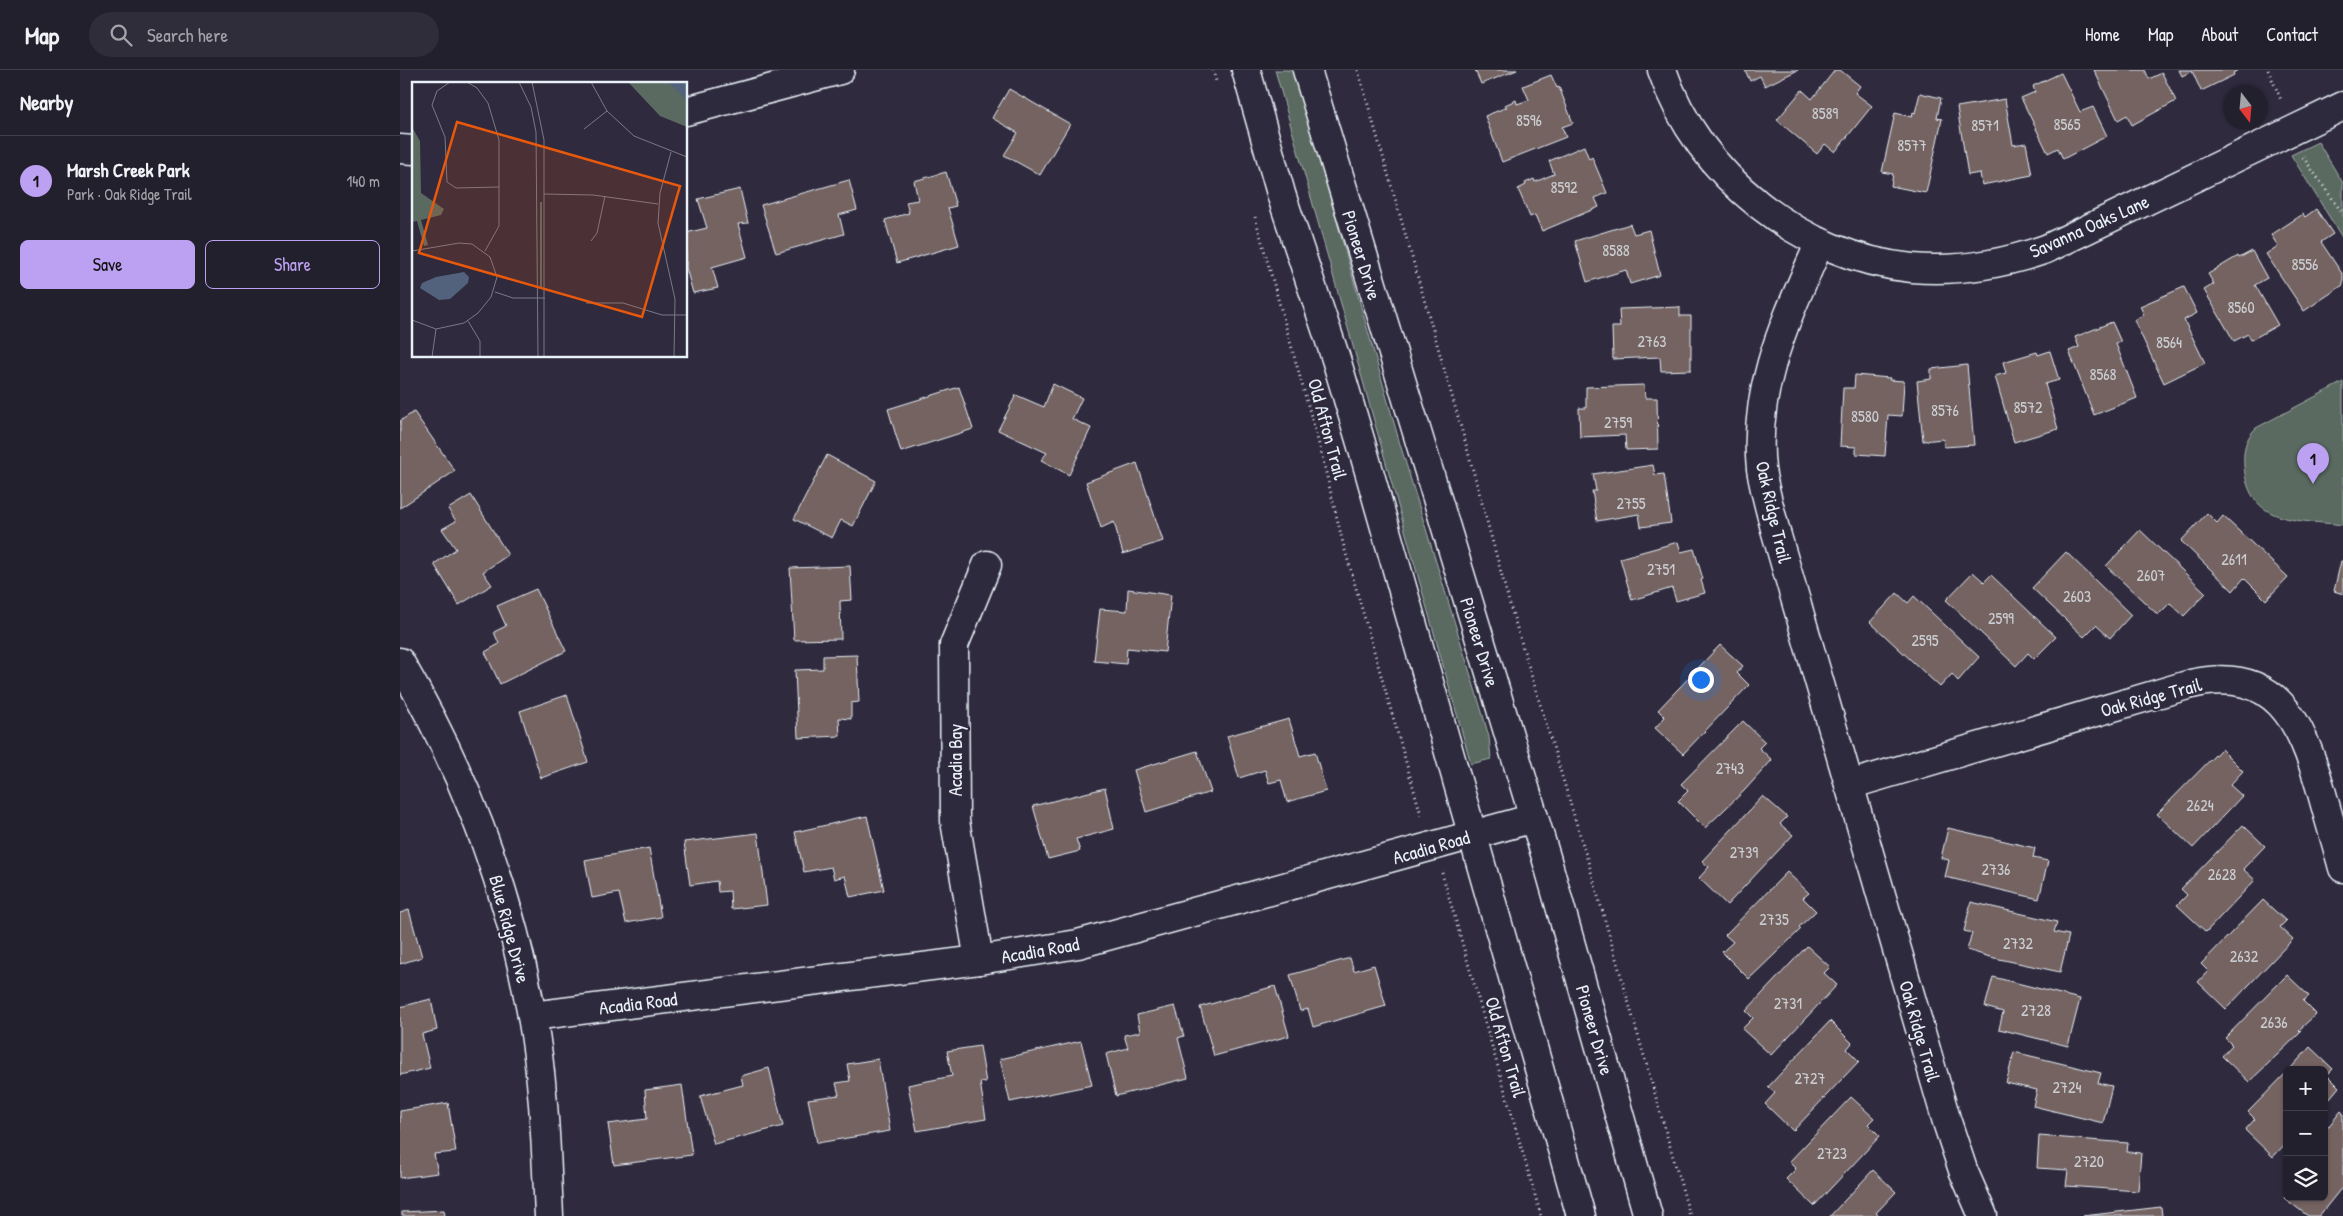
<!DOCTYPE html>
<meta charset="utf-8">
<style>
:root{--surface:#23202e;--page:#2f2d3a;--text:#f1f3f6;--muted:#a3a3aa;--line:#403e4a;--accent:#bca0f2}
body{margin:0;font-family:"Patrick Hand",sans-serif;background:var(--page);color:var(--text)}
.controls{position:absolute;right:15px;bottom:15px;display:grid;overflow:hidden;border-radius:8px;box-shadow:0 1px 4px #0004}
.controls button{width:45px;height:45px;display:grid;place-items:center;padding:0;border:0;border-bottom:1px solid var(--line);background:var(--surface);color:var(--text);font:25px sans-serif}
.compass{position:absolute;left:1823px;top:15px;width:45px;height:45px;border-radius:50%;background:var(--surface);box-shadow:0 1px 4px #0004;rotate:164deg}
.you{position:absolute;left:1300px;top:609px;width:18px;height:18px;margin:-12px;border:4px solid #fff;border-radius:50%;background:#1a73e8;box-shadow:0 0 0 8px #1a73e833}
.badge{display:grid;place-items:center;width:32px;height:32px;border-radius:50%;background:var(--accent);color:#111;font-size:16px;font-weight:700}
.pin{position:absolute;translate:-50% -41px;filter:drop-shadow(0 1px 2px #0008)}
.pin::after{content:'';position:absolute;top:26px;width:18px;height:15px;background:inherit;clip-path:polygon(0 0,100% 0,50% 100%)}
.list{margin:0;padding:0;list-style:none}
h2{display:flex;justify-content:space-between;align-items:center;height:65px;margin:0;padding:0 20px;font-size:21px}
h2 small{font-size:16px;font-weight:400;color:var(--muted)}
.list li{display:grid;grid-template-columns:32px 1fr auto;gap:15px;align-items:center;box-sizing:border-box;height:90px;padding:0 20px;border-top:1px solid var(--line)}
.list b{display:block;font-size:19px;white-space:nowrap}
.list p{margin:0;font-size:16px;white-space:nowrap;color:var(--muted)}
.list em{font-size:16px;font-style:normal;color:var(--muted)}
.actions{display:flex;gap:10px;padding:15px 20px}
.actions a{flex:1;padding:11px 0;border:1px solid var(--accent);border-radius:8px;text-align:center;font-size:18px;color:var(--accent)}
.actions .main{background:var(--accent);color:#111}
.icon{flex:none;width:28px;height:28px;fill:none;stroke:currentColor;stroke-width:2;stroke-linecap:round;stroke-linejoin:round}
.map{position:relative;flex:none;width:1943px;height:1146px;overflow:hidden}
header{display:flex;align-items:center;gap:30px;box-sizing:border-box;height:70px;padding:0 25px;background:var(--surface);border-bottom:1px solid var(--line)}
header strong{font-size:24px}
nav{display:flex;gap:28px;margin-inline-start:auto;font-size:18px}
.search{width:350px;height:45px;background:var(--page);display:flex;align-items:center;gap:12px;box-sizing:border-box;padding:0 18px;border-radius:28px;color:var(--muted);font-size:19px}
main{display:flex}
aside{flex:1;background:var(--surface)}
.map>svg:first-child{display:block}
.green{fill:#5a6a61;stroke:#a1aeac}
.building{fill:#756362;stroke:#e8f1f8}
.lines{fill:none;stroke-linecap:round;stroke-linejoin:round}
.minor-casing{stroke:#e8f1f8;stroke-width:31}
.path{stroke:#e8f1f8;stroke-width:3;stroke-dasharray:1 4;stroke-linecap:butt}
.minor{stroke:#2f2a3d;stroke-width:28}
.labels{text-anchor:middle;stroke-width:4.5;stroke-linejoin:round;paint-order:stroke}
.number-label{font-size:16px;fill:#cbced2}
.street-label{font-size:19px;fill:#e8f1f8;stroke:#2f2a3d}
.inset-road{fill:none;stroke:#797a88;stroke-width:1}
.view{fill:#e8590c;fill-opacity:0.15;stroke:#e8590c;stroke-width:2.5}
.inset-edge{fill:none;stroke:#e8f1f8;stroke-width:2.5}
</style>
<header>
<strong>Map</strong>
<div class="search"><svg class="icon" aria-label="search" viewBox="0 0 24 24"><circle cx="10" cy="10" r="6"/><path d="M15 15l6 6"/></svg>Search here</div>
<nav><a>Home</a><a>Map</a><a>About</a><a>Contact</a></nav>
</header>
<main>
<aside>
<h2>Nearby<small></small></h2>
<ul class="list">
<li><span class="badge">1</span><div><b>Marsh Creek Park</b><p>Park · Oak Ridge Trail</p></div><em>140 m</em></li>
</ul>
<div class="actions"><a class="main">Save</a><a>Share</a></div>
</aside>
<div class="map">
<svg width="1943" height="1146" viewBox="0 0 1943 1146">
<rect width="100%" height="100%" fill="#2f2a3d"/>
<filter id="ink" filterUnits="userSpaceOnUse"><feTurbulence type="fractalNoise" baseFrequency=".02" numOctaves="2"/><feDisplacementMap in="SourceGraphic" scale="10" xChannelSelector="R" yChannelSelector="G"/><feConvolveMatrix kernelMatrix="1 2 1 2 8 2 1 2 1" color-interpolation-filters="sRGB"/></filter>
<g filter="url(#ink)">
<g class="green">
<path d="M 875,0 L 894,0 L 1000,374 L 1082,642 L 1089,667 L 1091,689 L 1071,694 Z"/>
<path d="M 1918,72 L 1943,113 L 1943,169 L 1891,85 Z"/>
<path d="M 1943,312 L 1943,455 C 1897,449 1849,456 1844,396 C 1843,380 1845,369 1856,358 Z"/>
</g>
<g class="building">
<path d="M 1075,0 L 1117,0 L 1081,14 Z"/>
<path d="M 1345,0 L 1398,0 L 1365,16 L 1360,6 L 1350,11 Z"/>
<path d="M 1435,0 L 1440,0 L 1460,16 L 1455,23 L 1472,36 L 1435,82 L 1425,74 L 1417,84 L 1377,50 L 1402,20 L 1412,29 Z"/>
<path d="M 1694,0 L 1745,0 L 1749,9 L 1762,3 L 1776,31 L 1732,55 L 1727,45 L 1718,50 Z"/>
<path d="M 1779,0 L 1838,0 L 1833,3 L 1834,5 L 1801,21 L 1792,1 L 1782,6 Z"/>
<path d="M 1661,3 L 1680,42 L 1693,37 L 1707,66 L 1663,89 L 1658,78 L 1648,83 L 1621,28 L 1635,22 L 1633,16 Z"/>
<path d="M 1151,5 L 1157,18 L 1159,17 L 1173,53 L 1162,57 L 1166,67 L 1102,92 L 1085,46 L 1107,37 L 1105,35 L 1116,30 L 1117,34 L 1129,30 L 1123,16 Z"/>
<path d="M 609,19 L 670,54 L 640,105 L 604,85 L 618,63 L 592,48 Z"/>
<path d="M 1520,23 L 1541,28 L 1537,48 L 1542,49 L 1526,123 L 1491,116 L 1493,104 L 1482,102 L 1495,43 L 1512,47 L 1513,42 L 1515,43 Z"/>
<path d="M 1605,29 L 1613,75 L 1626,73 L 1632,105 L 1582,115 L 1580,103 L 1568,105 L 1557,37 Z"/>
<path d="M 1184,76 L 1189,89 L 1192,87 L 1207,123 L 1195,128 L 1199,137 L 1142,161 L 1135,145 L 1130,147 L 1118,119 L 1126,115 L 1125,113 L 1134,109 L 1135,112 L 1154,104 L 1149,91 Z"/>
<path d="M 546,102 L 556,136 L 548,138 L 559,175 L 497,193 L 485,150 L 509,143 L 506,132 L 518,130 L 514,111 Z"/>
<path d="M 449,110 L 457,140 L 439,145 L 444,164 L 376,183 L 361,135 Z"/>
<path d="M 340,119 L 348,153 L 338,154 L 347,187 L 312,197 L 318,218 L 293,223 L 286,198 L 286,163 L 307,158 L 298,129 Z"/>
<path d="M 1916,139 L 1933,164 L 1921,172 L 1943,205 L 1943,215 L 1904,241 L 1866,184 L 1878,176 L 1871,165 L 1903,144 L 1905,147 Z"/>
<path d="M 1230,154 L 1234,164 L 1249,160 L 1260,205 L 1230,214 L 1226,200 L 1187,212 L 1175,171 Z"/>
<path d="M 1852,181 L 1867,208 L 1855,215 L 1878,255 L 1851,270 L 1848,264 L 1834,271 L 1804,220 L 1814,214 L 1808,204 L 1838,186 L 1839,188 Z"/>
<path d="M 1784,217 L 1797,243 L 1784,250 L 1805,293 L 1764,313 L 1734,250 L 1744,245 L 1740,236 Z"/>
<path d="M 1280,237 L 1280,246 L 1291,246 L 1291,300 L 1261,301 L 1260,287 L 1213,289 L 1212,257 L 1220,257 L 1219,239 Z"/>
<path d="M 1712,252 L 1721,272 L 1716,274 L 1737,328 L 1694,345 L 1669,281 L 1679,277 L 1675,267 Z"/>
<path d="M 1650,281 L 1659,310 L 1645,314 L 1658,359 L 1614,372 L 1595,306 L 1606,303 L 1603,292 L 1637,282 L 1638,285 Z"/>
<path d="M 1567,295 L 1574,375 L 1544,377 L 1543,369 L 1523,371 L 1517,311 L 1531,309 L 1531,299 Z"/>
<path d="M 1455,305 L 1490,308 L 1489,310 L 1504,311 L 1502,346 L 1488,345 L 1485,386 L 1456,384 L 1456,377 L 1440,376 L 1443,318 L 1454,318 Z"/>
<path d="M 653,314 L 682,328 L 672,349 L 691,358 L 669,405 L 641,390 L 647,383 L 598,360 L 616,325 L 644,337 Z"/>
<path d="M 1244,315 L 1245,328 L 1257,328 L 1258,379 L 1226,380 L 1225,365 L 1180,367 L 1179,338 L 1186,338 L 1186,317 Z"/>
<path d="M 559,317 L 573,359 L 501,382 L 488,339 Z"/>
<path d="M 14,342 L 55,401 L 0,438 L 0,351 Z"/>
<path d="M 427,385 L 476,411 L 453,456 L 441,450 L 432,468 L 394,449 Z"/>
<path d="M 737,393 L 763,471 L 723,484 L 714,452 L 701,458 L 686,412 Z"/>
<path d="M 1253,395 L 1255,405 L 1264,404 L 1271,453 L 1241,457 L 1239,444 L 1197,451 L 1192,421 L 1196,421 L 1193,404 Z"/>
<path d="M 71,425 L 108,485 L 83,502 L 92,515 L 59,535 L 34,494 L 56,479 L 42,459 L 56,451 L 48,439 Z"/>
<path d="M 1807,443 L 1817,453 L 1823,446 L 1888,507 L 1866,530 L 1844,508 L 1833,521 L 1781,471 Z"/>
<path d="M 1740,460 L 1806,523 L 1784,546 L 1770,533 L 1758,545 L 1706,496 Z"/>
<path d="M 1278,472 L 1281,482 L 1294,479 L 1303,509 L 1301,510 L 1305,523 L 1276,531 L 1272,518 L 1232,530 L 1220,488 Z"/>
<path d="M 1666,482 L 1731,545 L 1710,568 L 1696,555 L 1684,567 L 1632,518 Z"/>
<path d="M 1941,491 L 1943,491 L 1943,524 L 1934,521 Z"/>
<path d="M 450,496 L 452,530 L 440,531 L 441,569 L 394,570 L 390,498 Z"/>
<path d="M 1573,502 L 1584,512 L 1591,505 L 1656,567 L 1634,589 L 1628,583 L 1616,596 L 1546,530 Z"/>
<path d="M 136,519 L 166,581 L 100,614 L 85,582 L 99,574 L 94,562 L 106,556 L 97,536 Z"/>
<path d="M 728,519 L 771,525 L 765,582 L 727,578 L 726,594 L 694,591 L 700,539 L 727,541 Z"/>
<path d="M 1497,523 L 1508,533 L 1514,526 L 1579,587 L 1558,611 L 1552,604 L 1540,617 L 1470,552 Z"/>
<path d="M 1320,575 L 1343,596 L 1337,603 L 1349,615 L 1283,684 L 1255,658 L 1265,647 L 1258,640 Z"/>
<path d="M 457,585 L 459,632 L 451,633 L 451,649 L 439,648 L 440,666 L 398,668 L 395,600 L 423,599 L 423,586 Z"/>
<path d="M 167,625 L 188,692 L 141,708 L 120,641 Z"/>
<path d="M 889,649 L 900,686 L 915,682 L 926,721 L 887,732 L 881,710 L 869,713 L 865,700 L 839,708 L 827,666 Z"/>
<path d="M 1343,651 L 1365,672 L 1359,678 L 1372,690 L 1344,721 L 1305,758 L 1278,731 L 1288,721 L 1281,714 Z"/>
<path d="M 1821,679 L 1843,701 L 1830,715 L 1842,726 L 1793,778 L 1757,744 Z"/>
<path d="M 797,681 L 811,722 L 746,742 L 734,700 Z"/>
<path d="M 705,718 L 714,759 L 676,769 L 680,781 L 648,789 L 633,736 Z"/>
<path d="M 1363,726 L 1387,747 L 1380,754 L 1393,765 L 1327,835 L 1299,808 L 1309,797 L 1302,791 Z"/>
<path d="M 467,746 L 484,820 L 450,827 L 445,806 L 434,809 L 431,797 L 404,802 L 395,762 Z"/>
<path d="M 1843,755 L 1865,776 L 1843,799 L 1855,810 L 1806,862 L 1777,835 L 1787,825 L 1781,819 Z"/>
<path d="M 1548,758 L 1635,778 L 1633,788 L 1648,791 L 1639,829 L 1545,807 L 1549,790 L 1541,788 Z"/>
<path d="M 358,763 L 367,835 L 331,839 L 330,821 L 318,822 L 317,811 L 290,815 L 284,772 Z"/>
<path d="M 249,778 L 261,847 L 226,853 L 219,823 L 192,828 L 185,790 Z"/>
<path d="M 1387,802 L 1409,823 L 1403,828 L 1416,841 L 1399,857 L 1401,859 L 1349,909 L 1322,882 L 1333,872 L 1325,865 Z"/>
<path d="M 1863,830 L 1886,851 L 1880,857 L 1893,869 L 1826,939 L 1798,912 L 1808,901 L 1801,894 Z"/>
<path d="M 1571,832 L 1657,852 L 1654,862 L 1669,865 L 1660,902 L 1590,887 L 1567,880 L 1572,863 L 1564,861 Z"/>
<path d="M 9,840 L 22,887 L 0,894 L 0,843 Z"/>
<path d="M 1407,876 L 1430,897 L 1424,903 L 1437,915 L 1371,985 L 1342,959 L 1353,948 L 1346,941 Z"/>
<path d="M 950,888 L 954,901 L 974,895 L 986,936 L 913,957 L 908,939 L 900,941 L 890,905 Z"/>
<path d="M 1887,905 L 1909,926 L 1903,931 L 1916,944 L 1899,960 L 1901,962 L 1849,1012 L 1822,986 L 1832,975 L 1825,968 Z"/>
<path d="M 1593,907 L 1680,929 L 1668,976 L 1599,959 L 1603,942 L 1585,937 Z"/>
<path d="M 875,916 L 889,966 L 814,986 L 800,937 Z"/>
<path d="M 31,929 L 37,960 L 22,964 L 30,998 L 0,1005 L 0,937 Z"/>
<path d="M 775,936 L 784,966 L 778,968 L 788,1008 L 716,1026 L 706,984 L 728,978 L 724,965 L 740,962 L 737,945 Z"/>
<path d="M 1430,951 L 1452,973 L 1447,979 L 1459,991 L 1393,1061 L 1365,1034 L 1375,1023 L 1368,1017 Z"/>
<path d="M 681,971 L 692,1015 L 610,1032 L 600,989 Z"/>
<path d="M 580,976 L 586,1013 L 580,1012 L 586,1049 L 517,1061 L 508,1015 L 552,1006 L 547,981 Z"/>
<path d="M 1910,977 L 1933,999 L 1927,1005 L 1939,1017 L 1924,1035 L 1924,1000 L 1889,1000 Z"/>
<path d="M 1614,982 L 1701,1003 L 1698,1013 L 1712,1016 L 1703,1053 L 1633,1036 L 1637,1020 L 1606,1013 Z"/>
<path d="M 478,989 L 490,1061 L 417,1073 L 408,1029 L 439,1025 L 436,1013 L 450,1011 L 447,994 Z"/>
<path d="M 369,998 L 383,1056 L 314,1074 L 300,1026 L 343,1015 L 341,1006 Z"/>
<path d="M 1887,1002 L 1887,1072 L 1873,1087 L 1845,1060 L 1855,1049 L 1848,1042 Z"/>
<path d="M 282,1015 L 292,1085 L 214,1095 L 208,1054 L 247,1049 L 245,1020 Z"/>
<path d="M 1451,1027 L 1474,1048 L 1468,1054 L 1480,1066 L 1414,1136 L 1386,1109 L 1396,1099 L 1389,1092 Z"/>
<path d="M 48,1033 L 56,1082 L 34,1084 L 38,1103 L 0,1108 L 0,1041 Z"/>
<path d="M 1941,1041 L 1943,1043 L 1943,1116 L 1919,1146 L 1908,1146 L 1884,1128 L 1887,1124 L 1887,1127 L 1924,1127 L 1924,1062 Z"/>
<path d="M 1639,1066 L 1728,1073 L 1727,1082 L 1741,1083 L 1738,1121 L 1666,1116 L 1668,1100 L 1637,1098 Z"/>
<path d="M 1473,1100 L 1496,1122 L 1476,1143 L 1479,1146 L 1430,1146 Z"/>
<path d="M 1761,1137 L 1762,1146 L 1683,1146 Z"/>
<path d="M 44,1140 L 45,1146 L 2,1146 L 2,1142 Z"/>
</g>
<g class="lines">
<g class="minor-casing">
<g id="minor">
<path d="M 846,0 L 882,127 L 936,289 L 961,373 L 1181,1146"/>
<path d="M 907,0 L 1146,787 L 1248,1146"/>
<path d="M 1262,0 C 1298,106 1401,187 1512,198 C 1558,202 1603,194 1646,179 L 1943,36"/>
<path d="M 286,41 L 440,0"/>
<path d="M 0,79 L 14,80"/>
<path d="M 1420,172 C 1388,246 1352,316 1361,399 C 1364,419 1370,439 1375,459 L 1547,1052 L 1563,1100 L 1583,1146"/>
<path d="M 0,592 C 64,701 110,821 132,946 C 144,1012 146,1079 149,1146"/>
<path d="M 1449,715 L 1791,614 C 1876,595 1901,651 1921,720 C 1928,746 1936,772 1943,798"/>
<path d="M 579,890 L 555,751 L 554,575 L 587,495"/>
<path d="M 132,946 L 579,890 L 678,874 L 1134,748"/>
</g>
</g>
<g class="path">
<path d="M 813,0 L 816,11"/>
<path d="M 958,0 L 1065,371 L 1110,535 L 1190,798 L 1290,1146"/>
<path d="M 1868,0 L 1882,32"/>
<path d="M 1903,87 L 1943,144"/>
<path d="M 855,147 L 920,378 L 943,473 L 1022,748"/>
<path d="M 1042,803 L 1141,1146"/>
</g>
<use href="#minor" class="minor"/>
</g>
</g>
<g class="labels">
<g class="number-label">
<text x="1425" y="49">8589</text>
<text x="1129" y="56">8596</text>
<text x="1667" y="60">8565</text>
<text x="1585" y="61">8571</text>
<text x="1512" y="81">8577</text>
<text x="1164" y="123">8592</text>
<text x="1216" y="186">8588</text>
<text x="1905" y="200">8556</text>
<text x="1841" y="243">8560</text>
<text x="1252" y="277">2763</text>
<text x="1769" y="278">8564</text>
<text x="1703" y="310">8568</text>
<text x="1628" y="343">8572</text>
<text x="1545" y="346">8576</text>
<text x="1465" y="352">8580</text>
<text x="1218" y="358">2759</text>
<text x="1231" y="439">2755</text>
<text x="1834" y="495">2611</text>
<text x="1261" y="505">2751</text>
<text x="1751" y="511">2607</text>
<text x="1677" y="532">2603</text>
<text x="1601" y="554">2599</text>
<text x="1525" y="576">2595</text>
<text x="1330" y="704">2743</text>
<text x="1800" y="741">2624</text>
<text x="1344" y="788">2739</text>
<text x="1596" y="805">2736</text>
<text x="1822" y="810">2628</text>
<text x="1374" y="855">2735</text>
<text x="1618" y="879">2732</text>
<text x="1844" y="892">2632</text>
<text x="1388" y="939">2731</text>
<text x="1636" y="946">2728</text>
<text x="1874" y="958">2636</text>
<text x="1410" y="1014">2727</text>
<text x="1667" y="1023">2724</text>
<text x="1432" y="1089">2723</text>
<text x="1689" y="1097">2720</text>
</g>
<g class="street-label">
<text transform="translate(1689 156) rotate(-24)" y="7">Savanna Oaks Lane</text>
<text transform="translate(962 185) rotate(73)" y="7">Pioneer Drive</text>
<text transform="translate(928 359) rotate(75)" y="7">Old Afton Trail</text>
<text transform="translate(1374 442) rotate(77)" y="7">Oak Ridge Trail</text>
<text transform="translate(1080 572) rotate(73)" y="7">Pioneer Drive</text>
<text transform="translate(1751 627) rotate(-15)" y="7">Oak Ridge Trail</text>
<text transform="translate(555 690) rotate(-90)" y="7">Acadia Bay</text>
<text transform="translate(1031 777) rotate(-16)" y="7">Acadia Road</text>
<text transform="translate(110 859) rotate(75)" y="7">Blue Ridge Drive</text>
<text transform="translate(640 880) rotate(-10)" y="7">Acadia Road</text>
<text transform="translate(238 933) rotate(-7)" y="7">Acadia Road</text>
<text transform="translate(1195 960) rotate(74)" y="7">Pioneer Drive</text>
<text transform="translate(1520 961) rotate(74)" y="7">Oak Ridge Trail</text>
<text transform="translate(1106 977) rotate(74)" y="7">Old Afton Trail</text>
</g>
</g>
<g transform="translate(12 12)">
<rect width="275" height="275" fill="#2f2a3d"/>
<path d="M 216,0 L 275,0 L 275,45 L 248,34 ZM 0,45 L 8,59 L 9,111 L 32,127 L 29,133 L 9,138 L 16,163 L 12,164 L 5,139 L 0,140 ZM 128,120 L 130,120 L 130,206 L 128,206 Z" fill="#5a6a61"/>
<path d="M 256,0 L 275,0 L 275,18 L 264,8 ZM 52,190 L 57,195 L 56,201 L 38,217 L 27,218 L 8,206 L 10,201 L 24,195 Z" fill="#52627c"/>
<path class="inset-road" d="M 38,0 L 25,9 L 20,23 L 33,55 L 35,100 L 44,106 L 87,105M 55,0 L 65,6 L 76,21 L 87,58 L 87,144 L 73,169M 107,0 L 119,25 L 124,50 L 126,275M 120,0 L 132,58 L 132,275M 179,0 L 195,29 L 222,54 L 275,75M 172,47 L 195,29M 259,70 L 248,111 L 246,141 L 263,217 L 262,275M 132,112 L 181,113 L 246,122M 179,159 L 185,151 L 193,114M 0,169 L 47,161 L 60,162 L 78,175 L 85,195 L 79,215 L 66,231 L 52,241 L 24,247 L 0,238M 83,210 L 101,216 L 133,216M 174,221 L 211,221 L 250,233 L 275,233M 56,239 L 68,259 L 68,275M 20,275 L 24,247"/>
<path class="view" d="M 45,40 L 268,104 L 230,235 L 7,171 Z"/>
<rect width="275" height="275" class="inset-edge"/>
</g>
</svg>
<div class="controls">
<button>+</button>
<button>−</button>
<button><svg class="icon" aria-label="layers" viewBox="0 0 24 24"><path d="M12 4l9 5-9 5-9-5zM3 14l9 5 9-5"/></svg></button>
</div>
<svg class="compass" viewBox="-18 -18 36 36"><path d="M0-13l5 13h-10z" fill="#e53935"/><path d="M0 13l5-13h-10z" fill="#a3a3aa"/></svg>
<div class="you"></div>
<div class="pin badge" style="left:1913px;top:414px">1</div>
</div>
</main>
